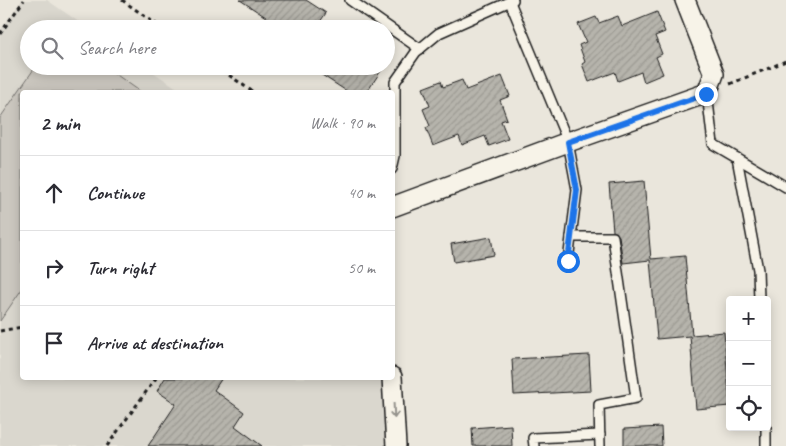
<!DOCTYPE html>
<meta charset="utf-8">
<style>
:root{--surface:#fff;--page:#f7f7f7;--text:#2b2b33;--muted:#7c7c81;--line:#e1e1e2}
body{margin:0;font-family:Caveat,sans-serif;background:var(--page);color:var(--text)}
.controls{position:absolute;right:15px;bottom:15px;display:grid;overflow:hidden;border-radius:5px;box-shadow:0 2px 12px #0003}
.controls button{width:45px;height:45px;display:grid;place-items:center;padding:0;border:0;border-bottom:1px solid var(--line);background:var(--surface);color:var(--text);font:25px sans-serif}
.stop{position:absolute;width:15px;height:15px;margin:-11px;border:4px solid #1a73e8;border-radius:50%;background:#fff}
.stop.end{background:#1a73e8;border-color:#fff;box-shadow:0 1px 5px #0008}
.list{margin:0;padding:0;list-style:none}
h2{display:flex;justify-content:space-between;align-items:center;height:65px;margin:0;padding:0 20px;font-size:21px}
h2 small{font-size:16px;font-weight:400;color:var(--muted)}
.list li{display:grid;grid-template-columns:32px 1fr auto;gap:15px;align-items:center;box-sizing:border-box;height:75px;padding:0 20px;border-top:1px solid var(--line)}
.list b{display:block;font-size:19px;white-space:nowrap}
.list em{font-size:16px;font-style:normal;color:var(--muted)}
.icon{flex:none;width:28px;height:28px;fill:none;stroke:currentColor;stroke-width:2;stroke-linecap:round;stroke-linejoin:round}
.map{position:relative;flex:none;width:786px;height:446px;overflow:hidden}
.search{position:absolute;background:var(--surface);box-shadow:0 2px 12px #0003;left:20px;top:20px;width:375px;height:55px;display:flex;align-items:center;gap:12px;box-sizing:border-box;padding:0 18px;border-radius:28px;color:var(--muted);font-size:19px}
.panel{position:absolute;background:var(--surface);box-shadow:0 2px 12px #0003;left:20px;top:90px;width:375px;height:290px;border-radius:5px}
.map>svg:first-child{display:block}
.built{fill:#dad7ce}
.garden{fill:#ccc8c0;stroke:#74726e}
.building{fill:url(#building-hatch);stroke:#1c1c1c}
.lines{fill:none;stroke-linecap:round;stroke-linejoin:round}
.lane-casing{stroke:#1c1c1c;stroke-width:12}
.street-casing{stroke:#1c1c1c;stroke-width:22}
.path{stroke:#1c1c1c;stroke-width:3;stroke-dasharray:4 4;stroke-linecap:butt}
.lane{stroke:#f7f3e8;stroke-width:9}
.street{stroke:#f7f3e8;stroke-width:19}
.oneway{stroke:#94928c}
.route{stroke:#1a73e8;stroke-width:6}
</style>
<div class="map">
<svg width="786" height="446" viewBox="0 0 786 446">
<defs>
<pattern id="building-hatch" width="6" height="6" patternUnits="userSpaceOnUse" patternTransform="scale(1.25)"><rect width="6" height="6" fill="#b6b4ac"/><path d="M-1 1l2-2M0 6l6-6M5 7l2-2" fill="none" stroke="#9c9a93"/></pattern>
</defs>
<rect width="100%" height="100%" fill="#eae6dc"/>
<filter id="ink" filterUnits="userSpaceOnUse"><feTurbulence type="fractalNoise" baseFrequency=".02" numOctaves="2"/><feDisplacementMap in="SourceGraphic" scale="10" xChannelSelector="R" yChannelSelector="G"/><feConvolveMatrix kernelMatrix="1 2 1 2 8 2 1 2 1" color-interpolation-filters="sRGB"/></filter>
<g filter="url(#ink)">
<path class="built" d="M 22,0 L 47,0 L 89,29 L 29,29 L 29,66 L 144,66 L 183,92 L 22,92 L 22,378 L 382,378 L 385,446 L 0,446 L 0,31 Z"/>
<path class="garden" d="M 36,66 L 104,66 L 141,92 L 22,92 L 22,289 L 0,321 L 0,118 Z"/>
<g class="building">
<path d="M 240,0 L 306,0 L 326,13 L 315,29 L 284,29 Z"/>
<path d="M 657,12 L 665,32 L 655,36 L 662,54 L 656,57 L 663,74 L 644,82 L 641,72 L 618,81 L 615,72 L 589,82 L 582,64 L 585,62 L 579,45 L 586,42 L 578,24 L 596,17 L 599,23 L 618,16 L 622,26 Z"/>
<path d="M 308,66 L 384,66 L 367,92 L 348,92 Z"/>
<path d="M 502,76 L 510,96 L 500,100 L 507,119 L 501,121 L 508,139 L 489,146 L 485,136 L 462,145 L 459,136 L 433,146 L 426,128 L 430,126 L 423,109 L 430,106 L 423,88 L 441,81 L 443,87 L 462,80 L 466,90 Z"/>
<path d="M 644,181 L 651,259 L 685,256 L 692,335 L 724,332 L 730,406 L 696,409 L 690,336 L 657,339 L 650,260 L 623,263 L 619,236 L 613,231 L 609,184 Z"/>
<path d="M 491,237 L 494,255 L 454,262 L 451,244 Z"/>
<path d="M 589,355 L 591,391 L 514,395 L 512,359 Z"/>
<path d="M 165,378 L 222,378 L 214,390 L 244,412 L 235,426 L 262,446 L 148,446 L 176,404 L 157,391 Z"/>
<path d="M 511,425 L 512,446 L 473,446 L 472,428 Z"/>
<path d="M 661,427 L 662,446 L 624,446 L 624,429 Z"/>
</g>
<g class="lines">
<g class="lane-casing">
<g id="lane">
<path d="M 350,0 L 420,49"/>
<path d="M 510,2 L 568,142 L 577,190 L 568,261"/>
<path d="M 707,93 L 713,144 L 786,187"/>
<path d="M 737,158 L 758,270 L 759,300"/>
<path d="M 392,169 L 395,156 L 395,82 L 416,52 L 439,33 L 513,0"/>
<path d="M 571,237 L 613,237 L 636,398 L 599,405 L 600,446"/>
<path d="M 766,427 L 766,446"/>
<path d="M 534,446 L 533,438 L 600,435"/>
</g>
</g>
<g class="street-casing">
<g id="street">
<path d="M 392,207 L 568,142 L 707,93 L 714,74 L 685,0"/>
<path d="M 392,377 L 396,446"/>
</g>
</g>
<g class="path">
<path d="M 122,0 L 163,29"/>
<path d="M 0,34 L 24,0"/>
<path d="M 216,66 L 253,92"/>
<path d="M 730,84 L 786,61"/>
<path d="M 0,331 L 22,327"/>
<path d="M 107,446 L 156,378"/>
</g>
<use href="#lane" class="lane"/>
<use href="#street" class="street"/>
</g>
<defs><path id="oneway-shaft" d="M-6 0H5M1.5-3L5.5 0L1.5 3" fill="none" stroke-width="1.6" stroke-linecap="round" stroke-linejoin="round" transform="scale(1.25)"/></defs>
<use class="oneway" href="#oneway-shaft" transform="translate(394 411) rotate(87)"/>
</g>
<g class="lines" filter="url(#ink)">
<path class="route" d="M 568,261 L 577,190 L 568,142 L 706,94"/>
</g>
</svg>
<div class="controls">
<button>+</button>
<button>−</button>
<button><svg class="icon" aria-label="locate" viewBox="0 0 24 24"><circle cx="12" cy="12" r="6"/><path d="M12 2v4M12 18v4M2 12h4M18 12h4"/></svg></button>
</div>
<div class="stop" style="left:568px;top:261px"></div>
<div class="stop end" style="left:706px;top:94px"></div>
<div class="search"><svg class="icon" aria-label="search" viewBox="0 0 24 24"><circle cx="10" cy="10" r="6"/><path d="M15 15l6 6"/></svg>Search here</div>
<section class="panel">
<h2>2 min<small>Walk · 90 m</small></h2>
<ul class="list">
<li><svg class="icon" aria-label="ahead" viewBox="0 0 24 24"><path d="M12 20V5M6 11l6-6 6 6"/></svg><div><b>Continue</b></div><em>40 m</em></li>
<li><svg class="icon" aria-label="right" viewBox="0 0 24 24"><path d="M7 20v-9h11M14 6l5 5-5 5"/></svg><div><b>Turn right</b></div><em>50 m</em></li>
<li><svg class="icon" aria-label="arrive" viewBox="0 0 24 24"><path d="M6 21V4h12l-3 4 3 4H6"/></svg><div><b>Arrive at destination</b></div></li>
</ul>
</section>
</div>
